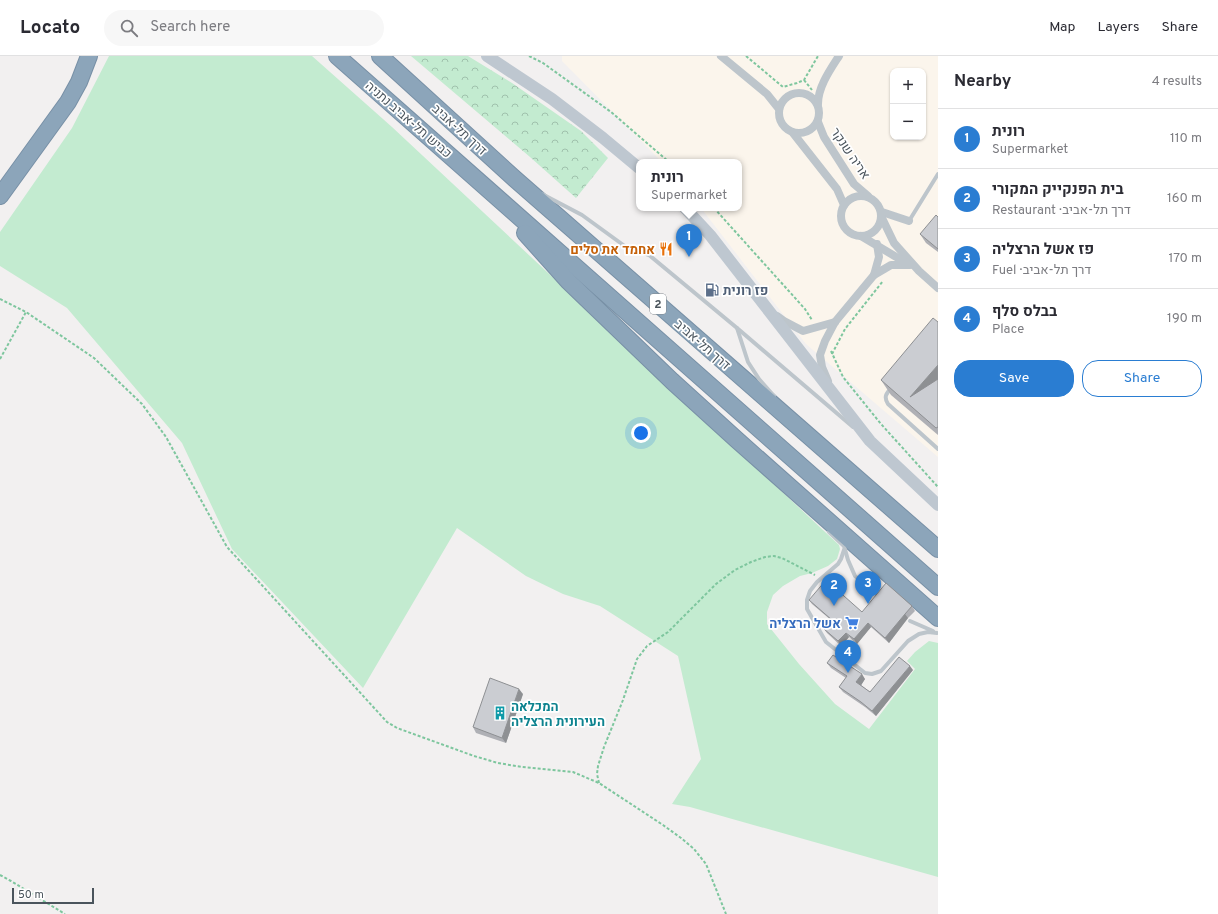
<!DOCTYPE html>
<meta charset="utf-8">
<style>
:root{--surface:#fff;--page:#f7f7f7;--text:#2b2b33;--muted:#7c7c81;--line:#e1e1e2;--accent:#2a7dd2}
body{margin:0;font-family:Overpass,Heebo,sans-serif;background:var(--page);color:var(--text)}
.controls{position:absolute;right:12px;top:12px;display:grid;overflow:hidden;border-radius:8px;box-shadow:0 1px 3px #0004}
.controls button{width:36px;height:36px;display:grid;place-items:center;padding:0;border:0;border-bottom:1px solid var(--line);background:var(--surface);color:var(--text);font:20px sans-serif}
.scale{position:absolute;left:12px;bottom:10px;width:82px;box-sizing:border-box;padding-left:4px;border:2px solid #4a545c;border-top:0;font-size:11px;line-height:14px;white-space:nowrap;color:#4a545c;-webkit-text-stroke:3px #fff;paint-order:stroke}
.you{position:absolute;left:641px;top:377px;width:14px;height:14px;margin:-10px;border:3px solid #fff;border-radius:50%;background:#1a73e8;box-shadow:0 0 0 6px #1a73e833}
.badge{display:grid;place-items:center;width:26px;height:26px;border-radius:50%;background:var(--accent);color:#fff;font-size:13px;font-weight:700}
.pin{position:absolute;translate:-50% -33px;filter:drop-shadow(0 1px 2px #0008)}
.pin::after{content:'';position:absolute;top:21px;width:14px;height:12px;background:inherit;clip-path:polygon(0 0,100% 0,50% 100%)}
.popup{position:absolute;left:636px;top:103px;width:106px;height:52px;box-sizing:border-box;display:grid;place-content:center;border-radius:8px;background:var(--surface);filter:drop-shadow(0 1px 3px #0005);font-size:13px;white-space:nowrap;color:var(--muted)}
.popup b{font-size:15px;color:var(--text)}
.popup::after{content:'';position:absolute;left:50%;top:100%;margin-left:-8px;border:8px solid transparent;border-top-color:var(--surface)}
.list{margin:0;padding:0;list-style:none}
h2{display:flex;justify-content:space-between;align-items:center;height:52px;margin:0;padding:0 16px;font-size:17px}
h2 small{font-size:13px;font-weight:400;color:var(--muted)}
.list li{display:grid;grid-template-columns:26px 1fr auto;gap:12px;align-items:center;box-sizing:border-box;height:60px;padding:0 16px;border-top:1px solid var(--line)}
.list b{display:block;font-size:15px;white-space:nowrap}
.list p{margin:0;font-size:13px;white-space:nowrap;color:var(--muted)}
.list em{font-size:13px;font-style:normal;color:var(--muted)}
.actions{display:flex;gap:8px;padding:12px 16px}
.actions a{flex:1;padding:9px 0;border:1px solid var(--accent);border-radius:16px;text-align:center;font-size:14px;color:var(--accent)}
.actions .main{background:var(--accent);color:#fff}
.icon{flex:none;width:22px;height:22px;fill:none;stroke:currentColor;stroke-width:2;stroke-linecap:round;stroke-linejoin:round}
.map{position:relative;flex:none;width:938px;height:858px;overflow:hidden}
header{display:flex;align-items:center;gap:24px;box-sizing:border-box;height:56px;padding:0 20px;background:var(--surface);border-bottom:1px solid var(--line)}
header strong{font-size:19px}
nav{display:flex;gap:22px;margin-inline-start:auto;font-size:14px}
.search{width:280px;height:36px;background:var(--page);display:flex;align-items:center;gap:10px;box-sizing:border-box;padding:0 14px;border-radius:22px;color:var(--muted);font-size:15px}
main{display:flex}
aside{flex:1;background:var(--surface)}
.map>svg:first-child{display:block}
.commercial{fill:#fbf5ec;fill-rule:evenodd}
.grass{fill:#c3ebd0}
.forest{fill:url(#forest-crowns)}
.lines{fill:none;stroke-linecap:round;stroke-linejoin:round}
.highway-casing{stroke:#7890a6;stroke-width:18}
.path{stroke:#7ec69e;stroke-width:2;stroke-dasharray:3 2;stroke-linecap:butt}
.lane{stroke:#bdc5cb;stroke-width:4}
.street{stroke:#bdc5cb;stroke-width:8}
.secondary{stroke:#bec7d0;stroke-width:12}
.highway{stroke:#8ca5ba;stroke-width:16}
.wall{fill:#afb0b5}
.shaded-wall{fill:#8e9093}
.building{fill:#cbcdd2;stroke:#8e9093}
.labels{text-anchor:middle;stroke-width:3.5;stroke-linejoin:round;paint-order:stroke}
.shield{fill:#fff;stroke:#80878d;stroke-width:1}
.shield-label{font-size:12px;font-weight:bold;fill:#4a545c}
.street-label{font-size:13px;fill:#4a545c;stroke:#fff}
.food-label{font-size:13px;font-weight:bold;fill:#c56008;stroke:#fff;text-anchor:end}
.service-label{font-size:13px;font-weight:bold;fill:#4e5e75;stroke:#fff;text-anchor:start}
.shop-label{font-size:13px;font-weight:bold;fill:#366cbe;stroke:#fff;text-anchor:end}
.culture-label{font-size:13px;font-weight:bold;fill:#0d838f;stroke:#fff;text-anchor:start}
</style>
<header>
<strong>Locato</strong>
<div class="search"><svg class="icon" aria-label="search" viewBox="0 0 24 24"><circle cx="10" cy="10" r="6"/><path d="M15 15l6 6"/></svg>Search here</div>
<nav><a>Map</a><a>Layers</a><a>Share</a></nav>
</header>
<main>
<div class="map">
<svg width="938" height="858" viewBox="0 0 938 858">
<defs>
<pattern id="forest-crowns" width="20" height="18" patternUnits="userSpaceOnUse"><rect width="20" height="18" fill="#c3ebd0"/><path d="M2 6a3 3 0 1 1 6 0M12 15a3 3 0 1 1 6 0" fill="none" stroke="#a0c1ac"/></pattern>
</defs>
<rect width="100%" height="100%" fill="#f2f0f0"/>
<path class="commercial" d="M 562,0 L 938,0 L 938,401 L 806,288 L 701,152 L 739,152 L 739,106 L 662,106 L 562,5 ZM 893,15 L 923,15 L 923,81 L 893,81 Z"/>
<path class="grass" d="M 109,0 L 312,0 L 392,71 L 839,489 L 840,493 L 837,503 L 828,510 L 812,517 L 800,520 L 783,530 L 773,539 L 767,556 L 767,568 L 799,608 L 835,648 L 869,673 L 915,613 L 907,605 L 915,596 L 929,585 L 938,587 L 938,821 L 690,751 L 672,748 L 701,703 L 678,600 L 600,550 L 563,538 L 526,520 L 457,472 L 363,632 L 232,493 L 182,387 L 67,252 L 0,210 L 0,176 L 72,72 Z"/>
<path class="forest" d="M 411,0 L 468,0 L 512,27 L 581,75 L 608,102 L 576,142 L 530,101 Z"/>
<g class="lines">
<g class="highway-casing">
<g id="highway">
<path d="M 337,0 L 938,531"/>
<path d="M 380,0 L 515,123 L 938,493"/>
<path d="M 0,140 L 68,46 L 79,26 L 89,0"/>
<path d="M 525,177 L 568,225 L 672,325 L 737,384 L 938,562"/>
</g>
</g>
<g class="path">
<path d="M 529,0 L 543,7 L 611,56 L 669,106"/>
<path d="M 746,0 L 783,31 L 797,27 L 804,24 L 818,0"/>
<path d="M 804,24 L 812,34"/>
<path d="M 714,152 L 805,253 L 812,264"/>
<path d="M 0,243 L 26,256 L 94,302 L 142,348 L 166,381 L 227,491 L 387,666 L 397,672 L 474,700 L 498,707 L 522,711 L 573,716 L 599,727 L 663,769 L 681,782 L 694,793 L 706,808 L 726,858"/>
<path d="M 831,295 L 843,321 L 881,368 L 938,431"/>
<path d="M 832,298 L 845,273 L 883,225"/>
<path d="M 0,303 L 26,256"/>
<path d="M 599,727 L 597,718 L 598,710 L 604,691 L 623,644 L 637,603 L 647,590 L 668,576 L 716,528 L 735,514 L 751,506 L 765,501 L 774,500 L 782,502 L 815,519"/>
<path d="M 0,819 L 11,825 L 65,858"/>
</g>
<g class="lane">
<path d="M 542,138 L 582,159 L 626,191 L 649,199 L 737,272 L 748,306 L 759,323 L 774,340"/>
<path d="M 909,165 L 938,118"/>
<path d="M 737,272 L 853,371"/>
<path d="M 892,331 C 887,337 883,340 888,348 L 938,393"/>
<path d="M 829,476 L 844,490 L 848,504 L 855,520 L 878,539"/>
<path d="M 844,494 L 841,503 L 838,508 L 817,526 L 810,535 L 807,544 L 807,553 L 826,586 L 865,617 L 872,618 L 881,615 L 908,585 L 919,578 L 928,576 L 937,577"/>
<path d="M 910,565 L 933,575"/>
</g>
<g class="street">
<path d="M 721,0 L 767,38 L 779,53"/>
<circle cx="799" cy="57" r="20"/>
<path d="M 818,48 C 818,31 830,14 839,0"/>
<path d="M 818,66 L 824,81 L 854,128 L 868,140"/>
<path d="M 793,77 L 837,133 L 844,149"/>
<circle cx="861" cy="160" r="20"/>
<path d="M 882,156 L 909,165"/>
<path d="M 882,162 L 894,187 L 919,215 L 938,232"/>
<path d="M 861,180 L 908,208"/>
<path d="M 874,219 L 879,201 L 877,188"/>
<path d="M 777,260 L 784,265 L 803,275 L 835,266"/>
<path d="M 828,325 L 822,311 L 820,299 L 825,285 L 835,266 L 874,219 L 891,209 L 910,209"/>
</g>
<g class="secondary">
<path d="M 487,0 L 552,43 L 603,82 L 639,112"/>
<path d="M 685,152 L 710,179 L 870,385 L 938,449"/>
</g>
<use href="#highway" class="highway"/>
</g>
<g class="wall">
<path d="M 938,161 L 938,196 L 926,187 L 920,178 Z"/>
<path d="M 938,266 L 938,379 L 891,339 L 881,324 Z"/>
<path d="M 809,544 L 862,556 L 912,550 L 915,555 L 908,562 L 889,587 L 871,571 L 857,588 L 849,581 L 841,590 L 827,577 L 824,573 L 832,565 L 812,548 Z"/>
<path d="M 827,607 L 865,623 L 861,629 L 870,636 L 913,614 L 876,660 L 865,651 L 843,636 L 839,631 L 846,622 L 831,612 Z"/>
<path d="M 523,638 L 506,687 L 476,677 L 473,671 Z"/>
</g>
<g class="shaded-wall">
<path d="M 938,309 L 938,335 L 910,341 Z"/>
<path d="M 905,558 L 908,562 L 889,587 L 885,582 Z"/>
<path d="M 868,567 L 871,571 L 857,588 L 854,583 Z"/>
<path d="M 846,577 L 849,581 L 841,590 L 838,585 Z"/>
<path d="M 910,610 L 913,614 L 876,660 L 872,655 Z"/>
<path d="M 862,618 L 865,623 L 860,631 L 856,626 Z"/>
<path d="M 519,633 L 523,638 L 506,687 L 502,682 Z"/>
</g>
<g class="building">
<path d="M 936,159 L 938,161 L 938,193 L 920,178 Z"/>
<path d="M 933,262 L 938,266 L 938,309 L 910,341 L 938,323 L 938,371 L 936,372 L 881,324 Z"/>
<path d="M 826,524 L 862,556 L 886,527 L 912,550 L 905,558 L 885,582 L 868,567 L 854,583 L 846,577 L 838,585 L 824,573 L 832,564 L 809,544 Z"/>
<path d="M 833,599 L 862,618 L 856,626 L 870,636 L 899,601 L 910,610 L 872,655 L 861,646 L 839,631 L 847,620 L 827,607 Z"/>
<path d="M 490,622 L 519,633 L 502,682 L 473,671 Z"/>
</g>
<defs>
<g id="restaurant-bare" transform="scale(1.08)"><path d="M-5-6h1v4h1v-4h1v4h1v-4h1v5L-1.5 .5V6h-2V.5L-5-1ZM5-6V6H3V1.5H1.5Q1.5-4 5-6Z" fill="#e8710a" stroke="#fff" stroke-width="2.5" paint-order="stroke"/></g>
<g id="fuel-bare" transform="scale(1.08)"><path d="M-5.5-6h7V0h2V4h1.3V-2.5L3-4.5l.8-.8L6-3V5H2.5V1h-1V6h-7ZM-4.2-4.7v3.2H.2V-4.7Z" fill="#5c6f8a" stroke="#fff" stroke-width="2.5" paint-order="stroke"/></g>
<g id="supermarket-bare" transform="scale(1.08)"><path d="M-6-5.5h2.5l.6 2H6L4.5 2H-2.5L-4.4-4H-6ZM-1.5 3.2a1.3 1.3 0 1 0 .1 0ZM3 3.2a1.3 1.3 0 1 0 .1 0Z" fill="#3f7fe0" stroke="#fff" stroke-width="2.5" paint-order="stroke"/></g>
<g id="building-bare" transform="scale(1.08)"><path d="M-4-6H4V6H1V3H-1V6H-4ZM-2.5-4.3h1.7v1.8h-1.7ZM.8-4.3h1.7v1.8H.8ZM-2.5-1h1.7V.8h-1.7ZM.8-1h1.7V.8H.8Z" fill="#0f9aa8" stroke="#fff" stroke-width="2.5" paint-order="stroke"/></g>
</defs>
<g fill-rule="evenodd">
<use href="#restaurant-bare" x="666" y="193"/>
<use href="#fuel-bare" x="712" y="234"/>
<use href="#supermarket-bare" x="852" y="567"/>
<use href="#building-bare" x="500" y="657"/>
</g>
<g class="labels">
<rect class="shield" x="650" y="238" width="16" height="20" rx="3"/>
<g class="shield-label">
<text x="658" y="252">2</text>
</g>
<g class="street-label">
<text transform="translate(409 63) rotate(41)" y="5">כביש תל-אביב נתניה</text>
<text transform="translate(460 73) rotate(42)" y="5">דרך תל-אביב</text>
<text transform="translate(851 97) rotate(56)" y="5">אריה שנקר</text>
<text transform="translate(703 288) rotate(41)" y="5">דרך תל-אביב</text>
</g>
<g class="food-label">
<text x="655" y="198">אחמד את סלים</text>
</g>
<g class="service-label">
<text x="723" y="239">פז רונית</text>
</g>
<g class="shop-label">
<text x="841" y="572">אשל הרצליה</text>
</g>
<g class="culture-label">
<text x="511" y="655">המכלאה<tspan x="511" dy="15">העירונית הרצליה</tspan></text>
</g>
</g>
</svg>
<div class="controls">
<button>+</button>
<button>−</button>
</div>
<div class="scale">50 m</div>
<div class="you"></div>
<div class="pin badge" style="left:689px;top:201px">1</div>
<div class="popup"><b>רונית</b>Supermarket</div>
<div class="pin badge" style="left:834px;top:550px">2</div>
<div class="pin badge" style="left:868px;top:548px">3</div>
<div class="pin badge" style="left:848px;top:617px">4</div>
</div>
<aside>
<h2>Nearby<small>4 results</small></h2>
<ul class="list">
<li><span class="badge">1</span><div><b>רונית</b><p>Supermarket</p></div><em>110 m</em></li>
<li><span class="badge">2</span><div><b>בית הפנקייק המקורי</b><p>Restaurant · דרך תל-אביב</p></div><em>160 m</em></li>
<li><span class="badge">3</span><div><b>פז אשל הרצליה</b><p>Fuel · דרך תל-אביב</p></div><em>170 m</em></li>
<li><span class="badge">4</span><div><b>בבלס סלף</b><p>Place</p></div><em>190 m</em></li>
</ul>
<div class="actions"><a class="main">Save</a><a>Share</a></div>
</aside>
</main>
